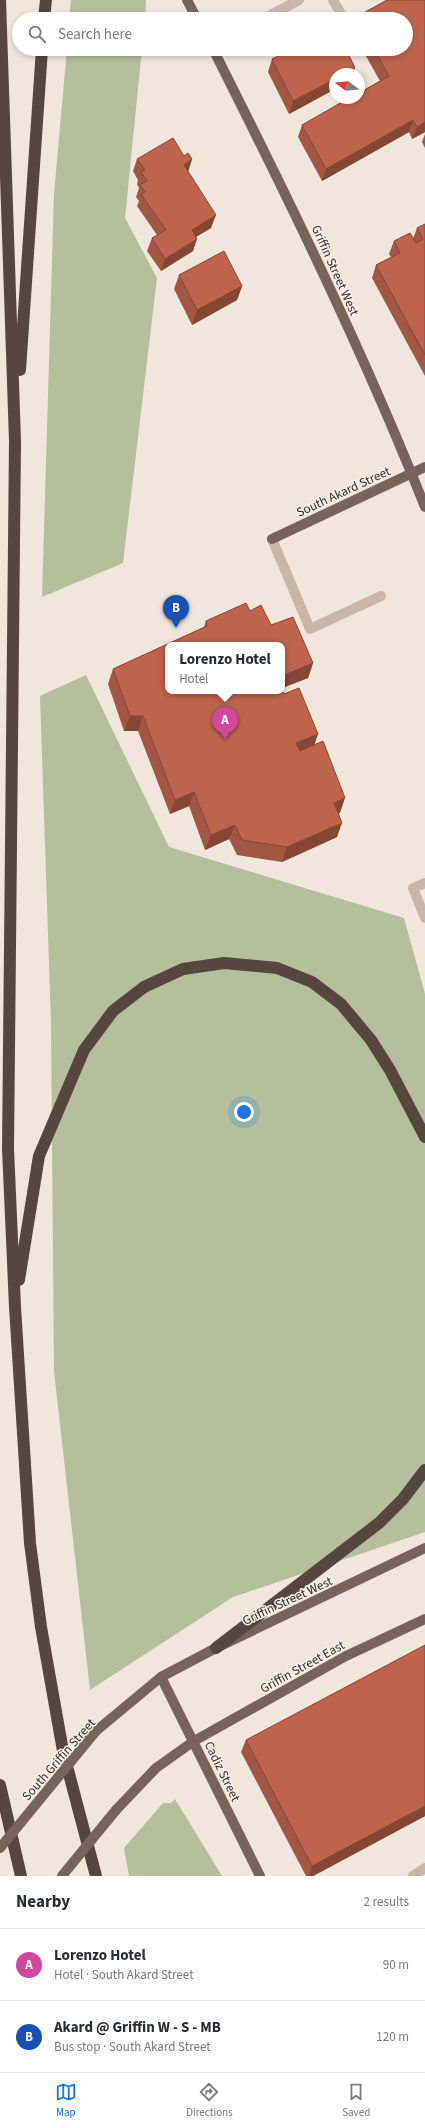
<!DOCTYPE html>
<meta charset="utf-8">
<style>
:root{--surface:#fff;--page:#f7f7f7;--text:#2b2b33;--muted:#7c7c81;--line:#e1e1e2;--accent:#1a73e8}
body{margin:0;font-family:"Source Sans 3",sans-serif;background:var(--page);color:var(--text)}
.compass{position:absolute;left:329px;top:68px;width:36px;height:36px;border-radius:50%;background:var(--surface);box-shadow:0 2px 6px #0003;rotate:286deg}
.you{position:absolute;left:244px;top:1112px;width:14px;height:14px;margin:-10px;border:3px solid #fff;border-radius:50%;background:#1a73e8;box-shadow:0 0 0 6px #1a73e833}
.badge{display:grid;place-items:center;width:26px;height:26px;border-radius:50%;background:var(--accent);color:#fff;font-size:13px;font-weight:700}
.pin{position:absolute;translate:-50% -33px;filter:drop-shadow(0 1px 2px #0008)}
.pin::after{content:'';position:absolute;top:21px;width:14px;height:12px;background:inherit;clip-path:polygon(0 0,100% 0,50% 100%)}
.popup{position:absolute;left:165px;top:642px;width:120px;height:52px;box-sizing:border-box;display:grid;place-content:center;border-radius:8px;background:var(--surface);filter:drop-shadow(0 1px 3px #0005);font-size:13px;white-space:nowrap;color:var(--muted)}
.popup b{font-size:15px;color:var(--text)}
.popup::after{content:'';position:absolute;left:50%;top:100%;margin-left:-8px;border:8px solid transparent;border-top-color:var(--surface)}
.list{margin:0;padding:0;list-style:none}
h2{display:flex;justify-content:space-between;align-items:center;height:52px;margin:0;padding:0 16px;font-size:17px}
h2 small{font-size:13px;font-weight:400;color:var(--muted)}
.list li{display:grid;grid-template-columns:26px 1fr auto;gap:12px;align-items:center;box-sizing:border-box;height:72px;padding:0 16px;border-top:1px solid var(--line)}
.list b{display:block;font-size:15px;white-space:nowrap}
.list p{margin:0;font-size:13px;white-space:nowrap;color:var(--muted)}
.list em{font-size:13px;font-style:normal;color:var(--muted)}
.icon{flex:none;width:22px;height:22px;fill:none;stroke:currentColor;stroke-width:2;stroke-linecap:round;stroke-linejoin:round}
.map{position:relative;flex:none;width:425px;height:1876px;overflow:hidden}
.search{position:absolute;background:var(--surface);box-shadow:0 2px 6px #0003;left:12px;right:12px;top:12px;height:44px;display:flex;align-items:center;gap:10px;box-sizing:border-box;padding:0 14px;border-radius:22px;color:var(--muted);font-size:15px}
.sheet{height:196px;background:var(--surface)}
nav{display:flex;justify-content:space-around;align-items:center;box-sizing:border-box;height:56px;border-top:1px solid var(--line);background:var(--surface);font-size:11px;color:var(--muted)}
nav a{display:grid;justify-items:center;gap:2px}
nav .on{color:var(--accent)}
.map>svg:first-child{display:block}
.green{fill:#b5be9d}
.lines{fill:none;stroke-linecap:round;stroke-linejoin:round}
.minor{stroke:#c8b6a9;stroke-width:10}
.major{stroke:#76635a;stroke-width:10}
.highway{stroke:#564640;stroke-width:12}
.major-bridge{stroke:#76635a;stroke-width:10}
.wall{fill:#a35641}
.shaded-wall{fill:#854635}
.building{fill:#be644c;stroke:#854635}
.labels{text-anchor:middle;stroke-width:3;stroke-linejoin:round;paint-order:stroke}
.street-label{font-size:13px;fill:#352c28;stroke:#f8f0e8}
</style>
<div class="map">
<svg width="425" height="1876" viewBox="0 0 425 1876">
<rect width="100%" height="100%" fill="#f0e6dc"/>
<g class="green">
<path d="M 71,0 L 146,0 L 145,19 L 69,19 Z"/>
<path d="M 67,49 L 142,49 L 125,218 L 157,278 L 123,563 L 42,597 L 54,194 Z"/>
<path d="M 86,675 L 169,847 L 404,918 L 425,994 L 425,1532 L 233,1597 L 90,1690 L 54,1371 L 51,1022 L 40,696 Z"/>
<path d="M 175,1799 L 222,1876 L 129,1876 L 124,1848 L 163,1803 L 171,1803 Z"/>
</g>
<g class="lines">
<g class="minor">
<path d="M 333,0 L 344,19"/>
<path d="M 263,19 L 299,0"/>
<path d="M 272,539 L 310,629 L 381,596"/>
<path d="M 425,883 L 413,888 L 425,918"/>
<path d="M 413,1876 L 425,1868"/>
</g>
<g class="major">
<path d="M 187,0 L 197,19"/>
<path d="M 213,49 C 289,200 363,351 425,507"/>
<path d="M 272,539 L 425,467"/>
<path d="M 161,1677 L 260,1876"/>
<path d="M 96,1731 L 161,1677 L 216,1648 L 425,1548"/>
<path d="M 116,1810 L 156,1768 L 194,1741 L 346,1656 L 425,1619"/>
</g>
<g class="highway">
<path d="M 0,0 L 15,441 L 8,1149 L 15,1307 L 30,1543 L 41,1627 L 63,1751 L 96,1876"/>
<path d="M 44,19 L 46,0"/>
<path d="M 20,370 L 42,49"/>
<path d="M 19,1280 L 39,1156 L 84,1050 L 113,1011 L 144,987 L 183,969 L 224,963 L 277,968 L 312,982 L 341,1004 L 371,1040 L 390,1070 L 425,1137"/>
<path d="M 216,1648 L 379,1523 L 403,1499 L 425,1470"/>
<path d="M 0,1785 L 21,1876"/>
</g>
<g class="major-bridge">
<path d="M 0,1848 L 96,1731"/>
<path d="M 62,1876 L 116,1810"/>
</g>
</g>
<g class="wall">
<path d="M 425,0 L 425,132 L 412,139 L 409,132 L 322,181 L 298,137 L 302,125 L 380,81 L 362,49 L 406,49 L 406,19 L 356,19 L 356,17 Z"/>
<path d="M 272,59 L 335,74 L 335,89 L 289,114 L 268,72 Z"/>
<path d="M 425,134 L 425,148 L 422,142 Z"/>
<path d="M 184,156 L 192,159 L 188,171 L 211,228 L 196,237 L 193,251 L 161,271 L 147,251 L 152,238 L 157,235 L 137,206 L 139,201 L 136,197 L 139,188 L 137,184 L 138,180 L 133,171 L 137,159 Z"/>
<path d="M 425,224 L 425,376 L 372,278 L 376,265 L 391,257 L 389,254 L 394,241 L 413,239 L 417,228 Z"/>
<path d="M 179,275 L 242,286 L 237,300 L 192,325 L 174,289 Z"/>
<path d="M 250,611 L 271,625 L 313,663 L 308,678 L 282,688 L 282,645 L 168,645 L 284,694 L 314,745 L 340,813 L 339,813 L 337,837 L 282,862 L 237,855 L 229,839 L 205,850 L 189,806 L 170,814 L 138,731 L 124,731 L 108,684 L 113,669 L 204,627 L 206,621 Z"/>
<path d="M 246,1740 L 425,1816 L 313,1876 L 306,1876 L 241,1752 Z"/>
</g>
<g class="shaded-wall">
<path d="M 355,68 L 353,74 L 344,74 Z"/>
<path d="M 335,79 L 335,89 L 289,114 L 293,101 Z"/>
<path d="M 413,120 L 409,132 L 322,181 L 326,169 Z"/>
<path d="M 425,122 L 425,132 L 412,139 L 417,127 Z"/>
<path d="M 192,159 L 188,172 L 184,165 Z"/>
<path d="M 216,215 L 211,228 L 187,242 L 192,230 Z"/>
<path d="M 197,239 L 193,251 L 161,271 L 165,259 Z"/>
<path d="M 242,286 L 237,300 L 192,325 L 197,310 Z"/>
<path d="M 313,663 L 308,678 L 282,688 L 282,676 Z"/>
<path d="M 130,716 L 143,716 L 138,731 L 124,731 Z"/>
<path d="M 318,734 L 313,749 L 291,757 L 296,743 Z"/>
<path d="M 194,792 L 189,806 L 170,814 L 175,800 Z"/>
<path d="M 345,798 L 340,813 L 329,817 L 334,803 Z"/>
<path d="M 342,823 L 337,837 L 282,862 L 287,847 Z"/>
<path d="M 235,825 L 229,839 L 205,850 L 211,835 Z"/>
<path d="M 425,1806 L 425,1816 L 313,1876 L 309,1876 L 312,1866 Z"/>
</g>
<g class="building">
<path d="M 387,0 L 425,0 L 425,122 L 417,127 L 413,120 L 326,169 L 302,125 L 349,98 L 359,98 L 359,93 L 389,76 L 374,49 L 406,49 L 406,19 L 357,19 L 356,17 Z"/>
<path d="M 293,49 L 346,49 L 355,68 L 344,74 L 335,74 L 335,79 L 293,101 L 272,59 Z"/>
<path d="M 173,138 L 184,156 L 188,153 L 192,159 L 184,165 L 216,215 L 192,230 L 197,239 L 165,259 L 152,238 L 166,230 L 141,194 L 145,192 L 140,185 L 147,181 L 141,172 L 145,170 L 137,159 Z"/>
<path d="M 425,224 L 425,355 L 376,265 L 400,253 L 394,241 L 410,233 L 416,243 L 423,239 L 417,228 Z"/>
<path d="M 224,251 L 242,286 L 197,310 L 179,275 Z"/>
<path d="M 246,603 L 250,611 L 261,605 L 271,625 L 293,617 L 313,663 L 282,676 L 282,645 L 168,645 L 168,691 L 282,691 L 282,690 L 284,694 L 299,688 L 318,734 L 296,743 L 300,751 L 323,741 L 345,798 L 334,803 L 342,823 L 287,847 L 242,840 L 235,825 L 211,835 L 194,792 L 175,800 L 143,716 L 130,716 L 113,669 L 207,626 L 206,621 Z"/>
<path d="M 425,1645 L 425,1806 L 312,1866 L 246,1740 Z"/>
</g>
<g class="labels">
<g class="street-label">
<text transform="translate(336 270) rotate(66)" y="5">Griffin Street West</text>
<text transform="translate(343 491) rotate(-25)" y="5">South Akard Street</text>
<text transform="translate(287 1600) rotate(-25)" y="5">Griffin Street West</text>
<text transform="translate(302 1666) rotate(-29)" y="5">Griffin Street East</text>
<text transform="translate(58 1759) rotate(-49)" y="5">South Griffin Street</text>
<text transform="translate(223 1771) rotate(64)" y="5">Cadiz Street</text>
</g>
</g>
</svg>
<svg class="compass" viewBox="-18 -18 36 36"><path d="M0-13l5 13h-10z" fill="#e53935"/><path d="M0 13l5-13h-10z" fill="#7c7c81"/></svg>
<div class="you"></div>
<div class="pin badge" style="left:225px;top:740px;background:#d1479c">A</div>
<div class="popup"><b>Lorenzo Hotel</b>Hotel</div>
<div class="pin badge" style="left:176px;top:628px;background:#1a4fb4">B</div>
<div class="search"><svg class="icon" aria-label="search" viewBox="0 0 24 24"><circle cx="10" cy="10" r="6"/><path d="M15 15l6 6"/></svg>Search here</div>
</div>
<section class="sheet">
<h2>Nearby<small>2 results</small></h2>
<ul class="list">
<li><span class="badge" style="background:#d1479c">A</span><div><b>Lorenzo Hotel</b><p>Hotel · South Akard Street</p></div><em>90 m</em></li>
<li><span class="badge" style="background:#1a4fb4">B</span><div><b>Akard @ Griffin W - S - MB</b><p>Bus stop · South Akard Street</p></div><em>120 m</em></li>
</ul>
</section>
<nav>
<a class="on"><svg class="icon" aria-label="map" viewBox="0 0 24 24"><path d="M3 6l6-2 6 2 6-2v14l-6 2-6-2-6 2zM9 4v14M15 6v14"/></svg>Map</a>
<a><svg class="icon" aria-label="directions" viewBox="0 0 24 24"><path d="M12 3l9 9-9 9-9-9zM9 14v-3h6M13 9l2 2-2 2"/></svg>Directions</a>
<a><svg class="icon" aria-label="saved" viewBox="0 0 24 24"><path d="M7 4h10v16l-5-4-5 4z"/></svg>Saved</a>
</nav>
